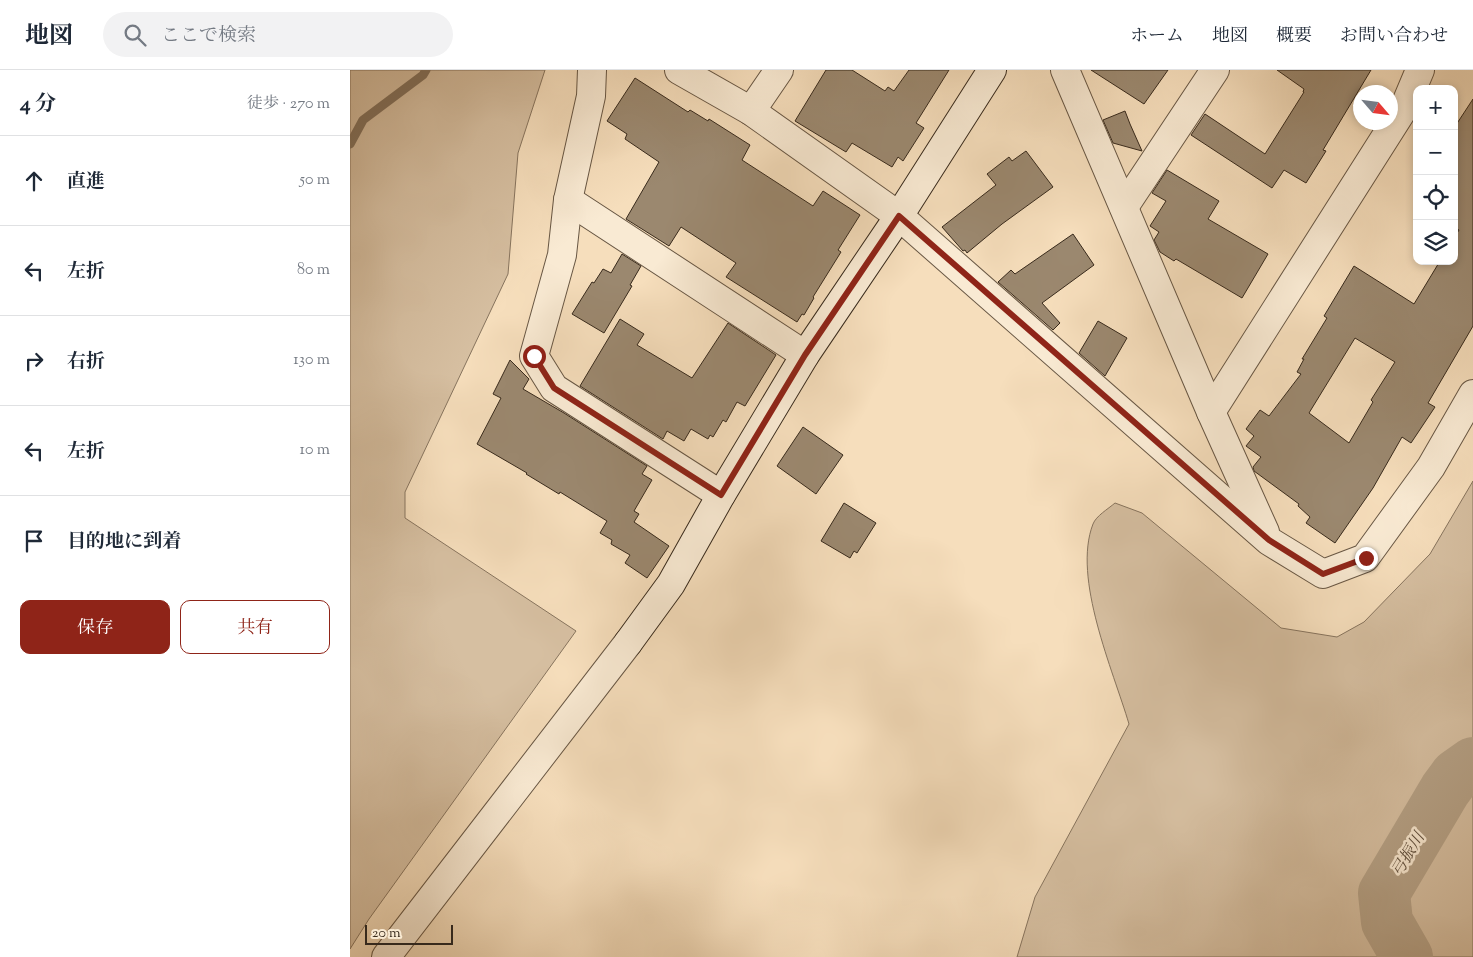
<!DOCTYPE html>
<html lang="ja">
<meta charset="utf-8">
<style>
:root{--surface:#fff;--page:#f2f2f3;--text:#1f2937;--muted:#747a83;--line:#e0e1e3;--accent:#8f2418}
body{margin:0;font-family:"Sorts Mill Goudy","Noto Serif JP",serif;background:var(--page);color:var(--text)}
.controls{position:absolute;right:15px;top:15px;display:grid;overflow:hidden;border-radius:10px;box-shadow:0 2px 8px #0003}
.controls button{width:45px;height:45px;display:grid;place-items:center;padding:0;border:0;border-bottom:1px solid var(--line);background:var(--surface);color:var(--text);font:25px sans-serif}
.compass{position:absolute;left:1003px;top:15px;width:45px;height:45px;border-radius:50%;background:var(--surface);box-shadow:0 2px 8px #0003;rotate:118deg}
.scale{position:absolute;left:15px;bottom:12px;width:88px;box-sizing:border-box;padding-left:5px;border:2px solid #382a1c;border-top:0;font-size:14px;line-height:18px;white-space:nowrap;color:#382a1c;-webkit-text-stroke:4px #f9ead3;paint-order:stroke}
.stop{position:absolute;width:15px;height:15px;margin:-11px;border:4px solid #8f2418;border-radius:50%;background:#fff}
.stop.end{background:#8f2418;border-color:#fff;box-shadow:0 1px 5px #0008}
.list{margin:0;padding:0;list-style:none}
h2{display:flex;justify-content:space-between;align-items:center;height:65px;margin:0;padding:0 20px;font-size:21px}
h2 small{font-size:16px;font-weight:400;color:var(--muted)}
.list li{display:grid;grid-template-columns:32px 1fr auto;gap:15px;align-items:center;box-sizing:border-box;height:90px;padding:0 20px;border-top:1px solid var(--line)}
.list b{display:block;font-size:19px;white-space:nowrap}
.list em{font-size:16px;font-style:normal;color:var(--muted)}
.actions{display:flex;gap:10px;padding:15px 20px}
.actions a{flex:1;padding:11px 0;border:1px solid var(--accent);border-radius:10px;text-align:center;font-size:18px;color:var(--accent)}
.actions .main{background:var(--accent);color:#fff}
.icon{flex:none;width:28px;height:28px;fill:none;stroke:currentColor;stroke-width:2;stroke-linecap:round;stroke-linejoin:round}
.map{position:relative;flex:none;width:1123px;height:887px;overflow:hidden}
header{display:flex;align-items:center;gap:30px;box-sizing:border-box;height:70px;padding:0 25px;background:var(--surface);border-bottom:1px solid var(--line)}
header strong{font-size:24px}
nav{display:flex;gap:28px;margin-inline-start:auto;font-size:18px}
.search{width:350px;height:45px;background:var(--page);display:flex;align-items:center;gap:12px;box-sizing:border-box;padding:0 18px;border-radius:28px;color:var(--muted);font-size:19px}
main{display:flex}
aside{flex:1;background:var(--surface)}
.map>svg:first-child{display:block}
.green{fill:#d6bfa1;stroke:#87745e}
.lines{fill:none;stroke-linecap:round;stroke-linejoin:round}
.stream{stroke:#83715c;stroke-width:9}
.river{stroke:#b5a186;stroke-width:52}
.building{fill:#9b886f;stroke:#382a1c;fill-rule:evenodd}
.street-casing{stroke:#685744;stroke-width:30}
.secondary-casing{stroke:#382a1c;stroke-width:30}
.street{stroke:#f9ead3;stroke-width:28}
.secondary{stroke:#f9ead3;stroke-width:28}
.route{stroke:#8f2418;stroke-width:6}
.labels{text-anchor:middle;stroke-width:5;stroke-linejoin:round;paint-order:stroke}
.water-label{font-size:16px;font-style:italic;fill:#5e4e3c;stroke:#f9ead3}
</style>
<header>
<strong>地図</strong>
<div class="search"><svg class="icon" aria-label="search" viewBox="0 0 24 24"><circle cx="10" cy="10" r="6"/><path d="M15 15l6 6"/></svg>ここで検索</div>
<nav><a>ホーム</a><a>地図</a><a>概要</a><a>お問い合わせ</a></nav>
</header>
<main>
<aside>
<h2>4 分<small>徒歩 · 270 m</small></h2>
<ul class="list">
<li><svg class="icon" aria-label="ahead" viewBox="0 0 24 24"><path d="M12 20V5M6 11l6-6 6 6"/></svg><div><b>直進</b></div><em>50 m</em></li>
<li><svg class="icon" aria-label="left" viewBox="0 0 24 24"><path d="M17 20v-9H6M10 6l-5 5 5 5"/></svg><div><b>左折</b></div><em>80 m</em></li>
<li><svg class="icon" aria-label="right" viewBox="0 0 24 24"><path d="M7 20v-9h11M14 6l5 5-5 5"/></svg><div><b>右折</b></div><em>130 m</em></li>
<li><svg class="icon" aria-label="left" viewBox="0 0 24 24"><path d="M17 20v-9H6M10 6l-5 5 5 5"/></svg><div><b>左折</b></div><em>10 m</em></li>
<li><svg class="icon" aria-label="arrive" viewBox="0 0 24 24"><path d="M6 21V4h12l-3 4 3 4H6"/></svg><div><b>目的地に到着</b></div></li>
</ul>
<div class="actions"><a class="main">保存</a><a>共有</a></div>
</aside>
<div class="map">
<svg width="1123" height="887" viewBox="0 0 1123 887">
<rect width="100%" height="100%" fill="#f6debc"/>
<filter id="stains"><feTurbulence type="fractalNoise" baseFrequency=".004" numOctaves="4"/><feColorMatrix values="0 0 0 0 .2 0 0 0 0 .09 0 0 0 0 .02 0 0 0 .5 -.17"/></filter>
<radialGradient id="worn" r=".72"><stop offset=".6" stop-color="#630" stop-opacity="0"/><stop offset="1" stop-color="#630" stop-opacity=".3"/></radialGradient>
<g class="green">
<path d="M 0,0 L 195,0 L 168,83 L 158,204 L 55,422 L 55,448 L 226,561 L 19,849 L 0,879 Z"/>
<path d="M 1123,411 L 1123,887 L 667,887 L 685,827 L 779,654 C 763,600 722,508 743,454 C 746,446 758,439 765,433 L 792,443 L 931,558 L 987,567 L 1014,552 L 1080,484 Z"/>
</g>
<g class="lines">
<path class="stream" d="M 0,74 L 13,50 L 73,5 L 76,0"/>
<path class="river" d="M 1057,887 L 1037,852 L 1034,823 L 1095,720 L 1106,705 L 1123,693"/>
</g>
<g class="building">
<path d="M 476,0 L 502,0 L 535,21 L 538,17 L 544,21 L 559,0 L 599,0 L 566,53 L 574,58 L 553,91 L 548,87 L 542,97 L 502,73 L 496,82 L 445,51 Z"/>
<path d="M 741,0 L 818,0 L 794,34 Z"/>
<path d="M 927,0 L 1021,0 L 973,80 L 976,81 L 956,113 L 934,100 L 922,118 L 841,65 L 855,44 L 915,84 L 954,22 L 953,22 L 954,19 Z"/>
<path d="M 285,8 L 338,42 L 340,40 L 358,51 L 359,49 L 400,75 L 392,90 L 463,136 L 473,121 L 510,145 L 488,180 L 491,182 L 463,227 L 464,228 L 454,245 L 452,244 L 447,252 L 376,207 L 386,193 L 331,157 L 319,176 L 276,149 L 309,92 L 275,69 L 277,64 L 257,51 Z"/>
<path d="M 1123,29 L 1123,256 L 1078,333 L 1085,337 L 1061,373 L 1052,367 L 1023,418 L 985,473 L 956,453 L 960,447 L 948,436 L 949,434 L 904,401 L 903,397 L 911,387 L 896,376 L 904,366 L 896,359 L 910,340 L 919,346 L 951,304 L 947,302 L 954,289 L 952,289 L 977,248 L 974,246 L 1004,196 L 1064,234 L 1090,191 L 1104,191 L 1104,168 L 1109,160 L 1104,157 L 1104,58 ZM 1005,268 L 1045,292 L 1021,330 L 1023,332 L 999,373 L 959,343 Z"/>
<path d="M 775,41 L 780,54 L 792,81 L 763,73 L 753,50 Z"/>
<path d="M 676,81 L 703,117 L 652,154 L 617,183 L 615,180 L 613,181 L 592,157 L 646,115 L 637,104 L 659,87 L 662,91 Z"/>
<path d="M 817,100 L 869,131 L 858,149 L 918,184 L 892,228 L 826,189 L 824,191 L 810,182 L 804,170 L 809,162 L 800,156 L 816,131 L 802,123 Z"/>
<path d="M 723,164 L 744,195 L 692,233 L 710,253 L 703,260 L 648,212 L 661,200 L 665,204 Z"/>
<path d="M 272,184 L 291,196 L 280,215 L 282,216 L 254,263 L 222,244 L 242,212 L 244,213 L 253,199 L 261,203 Z"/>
<path d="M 270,249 L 294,264 L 287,275 L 342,308 L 378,253 L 426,285 L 395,336 L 387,332 L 376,352 L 373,350 L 363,367 L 360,365 L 358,369 L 341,359 L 334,371 L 317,361 L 313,369 L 230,316 Z"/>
<path d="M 748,251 L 777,268 L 755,306 L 729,283 Z"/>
<path d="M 160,290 L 179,309 L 173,319 L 214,343 L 297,396 L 292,404 L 302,410 L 284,441 L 289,444 L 284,452 L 319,476 L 297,508 L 275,493 L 280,485 L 261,474 L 262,470 L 250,463 L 257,451 L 210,422 L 209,424 L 176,404 L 177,403 L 127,374 L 151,328 L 143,324 Z"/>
<path d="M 453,357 L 493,385 L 466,424 L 427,396 Z"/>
<path d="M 494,433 L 526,453 L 507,483 L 504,481 L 500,488 L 471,471 Z"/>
</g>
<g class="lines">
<g class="street-casing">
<g id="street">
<path d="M 242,0 L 241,26 L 218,130 L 212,185 L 184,286 L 204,318 L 371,425"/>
<path d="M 329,0 L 401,41 L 549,146 L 919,471 L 973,504 L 1015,488 L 1081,397 L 1123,324"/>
<path d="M 715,0 L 861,342 L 915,462"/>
<path d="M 401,41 L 429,0"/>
<path d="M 218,130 L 455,285"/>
<path d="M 774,137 L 865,0"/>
<path d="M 861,342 L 1054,38 L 1070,0"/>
<path d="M 36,887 L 278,573"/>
</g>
</g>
<g class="secondary-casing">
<path id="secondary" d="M 278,573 L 321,514 L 371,425 L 455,285 L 549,146 L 642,0"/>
</g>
<use href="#street" class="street"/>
<use href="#secondary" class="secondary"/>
</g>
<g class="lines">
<path class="route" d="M 184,286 L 204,318 L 371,425 L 455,285 L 549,146 L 919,470 L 973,504 L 1016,488"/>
</g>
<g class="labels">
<g class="water-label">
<text transform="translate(1057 784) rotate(-59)" y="6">弓振川</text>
</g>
</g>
<rect width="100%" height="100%" filter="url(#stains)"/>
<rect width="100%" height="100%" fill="url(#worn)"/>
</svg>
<div class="controls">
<button>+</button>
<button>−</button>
<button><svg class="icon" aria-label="locate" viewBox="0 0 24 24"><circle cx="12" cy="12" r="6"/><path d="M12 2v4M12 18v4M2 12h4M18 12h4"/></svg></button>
<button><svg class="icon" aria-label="layers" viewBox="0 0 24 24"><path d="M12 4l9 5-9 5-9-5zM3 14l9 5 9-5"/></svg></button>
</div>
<svg class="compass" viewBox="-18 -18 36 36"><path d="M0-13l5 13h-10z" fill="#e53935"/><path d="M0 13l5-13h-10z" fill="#747a83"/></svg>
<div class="scale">20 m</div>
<div class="stop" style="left:184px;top:286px"></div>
<div class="stop end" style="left:1016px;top:488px"></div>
</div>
</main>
